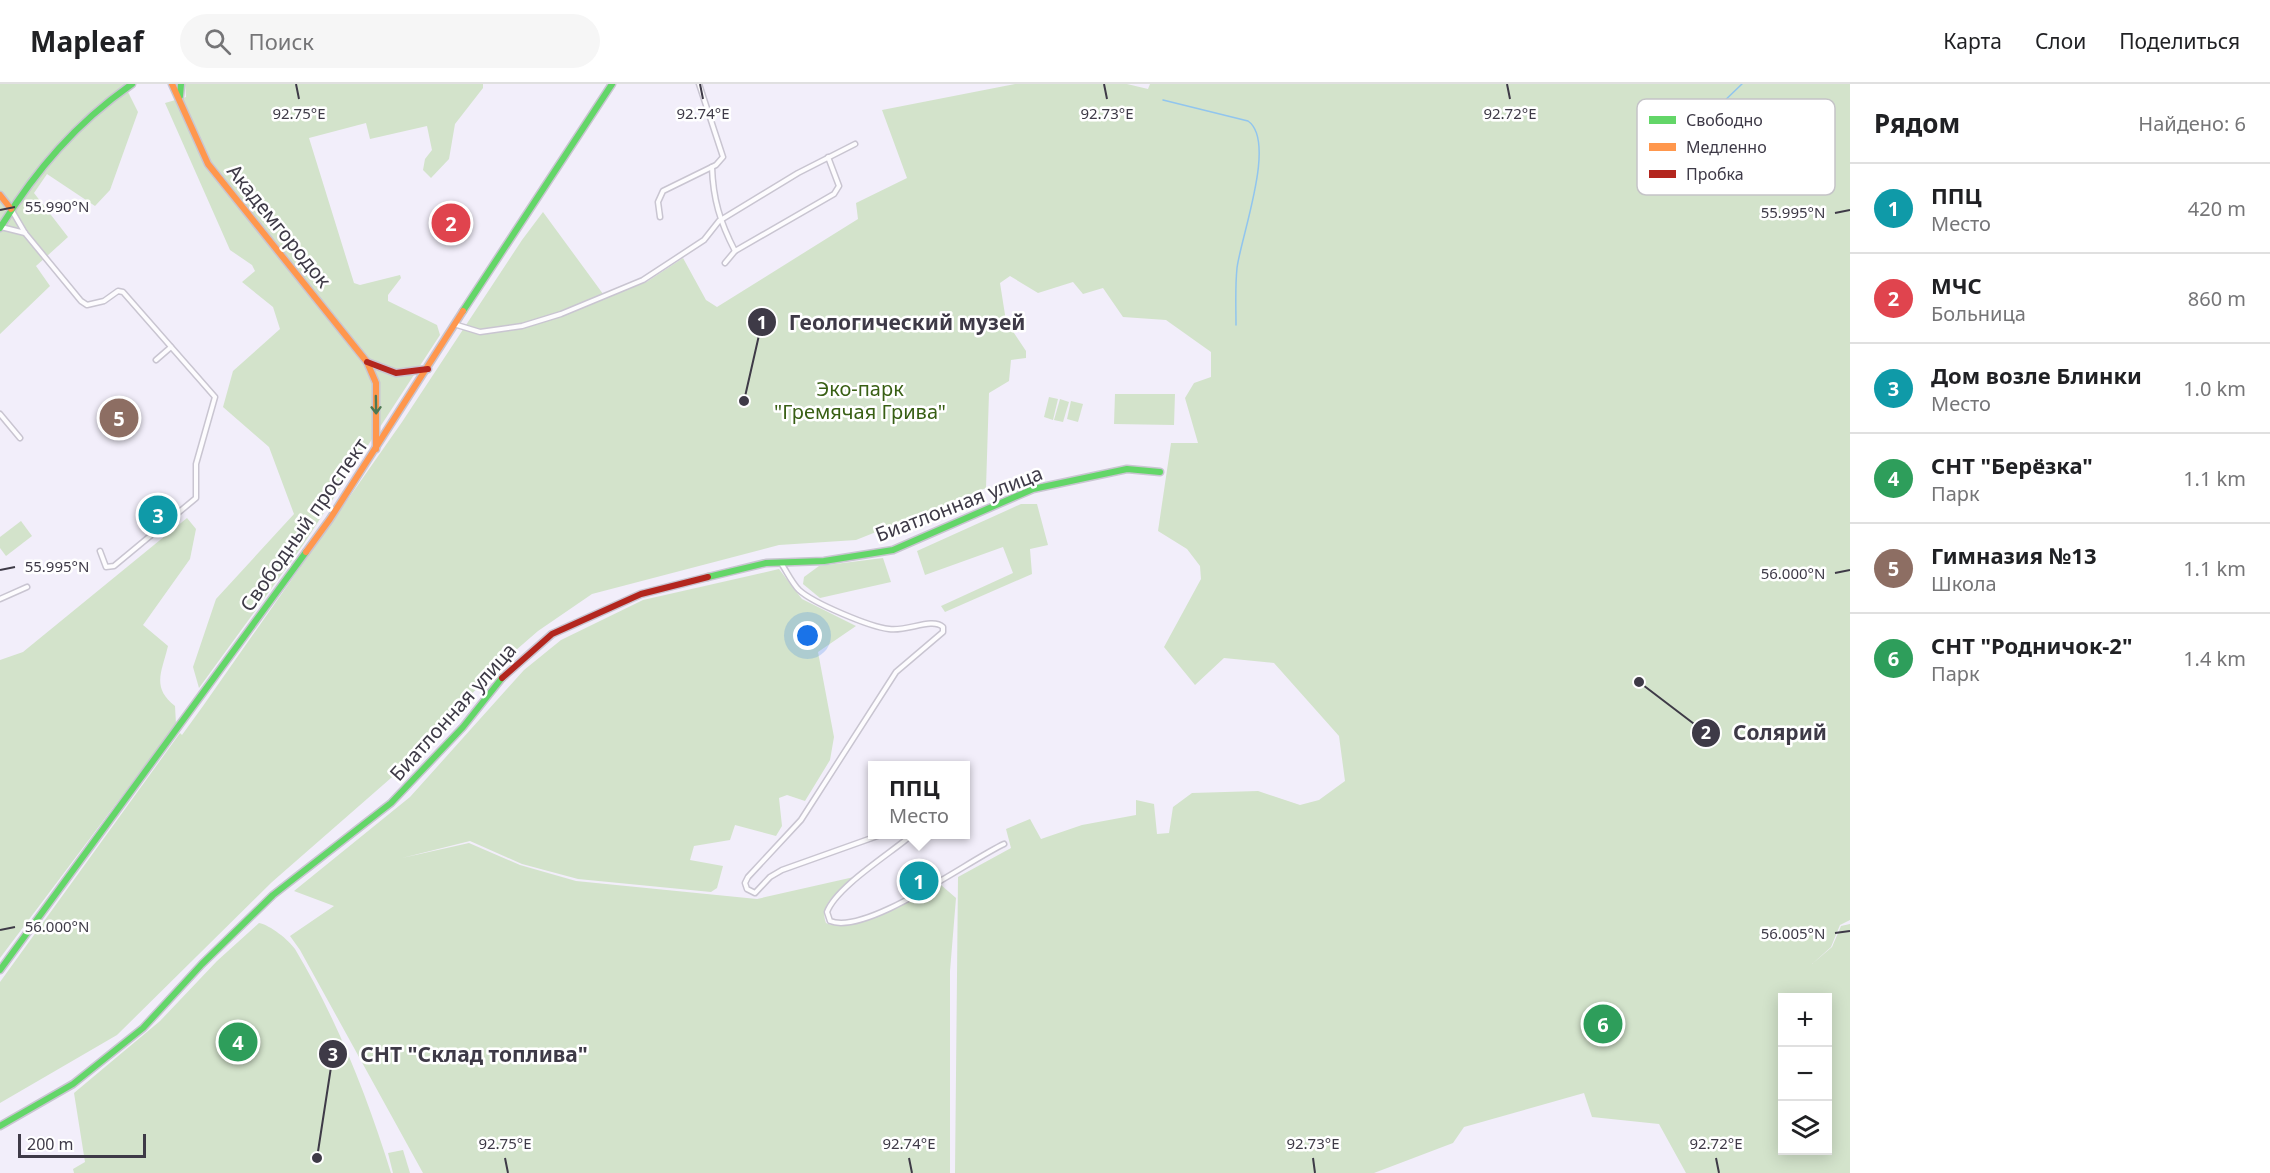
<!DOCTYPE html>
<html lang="ru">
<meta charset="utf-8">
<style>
:root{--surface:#fff;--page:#f6f6f6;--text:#202124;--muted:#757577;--line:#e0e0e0;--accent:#2563eb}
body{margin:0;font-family:"Noto Sans",sans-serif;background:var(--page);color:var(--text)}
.controls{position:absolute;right:18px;bottom:18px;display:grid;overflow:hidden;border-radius:0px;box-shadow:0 3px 15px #0003}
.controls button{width:54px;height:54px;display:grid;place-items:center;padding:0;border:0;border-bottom:2px solid var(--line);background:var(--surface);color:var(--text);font:30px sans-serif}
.scale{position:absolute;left:18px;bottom:15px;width:128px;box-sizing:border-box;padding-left:6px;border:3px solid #3e3a47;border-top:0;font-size:16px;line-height:21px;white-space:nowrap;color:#3e3a47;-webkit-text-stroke:4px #fff;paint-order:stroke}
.you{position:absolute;left:808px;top:552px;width:21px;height:21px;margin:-15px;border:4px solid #fff;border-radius:50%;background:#1a73e8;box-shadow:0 0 0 9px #1a73e833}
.badge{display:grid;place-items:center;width:39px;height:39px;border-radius:50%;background:var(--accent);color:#fff;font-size:20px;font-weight:700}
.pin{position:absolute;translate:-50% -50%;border:3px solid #fff;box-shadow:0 2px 6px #0006}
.popup{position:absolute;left:868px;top:677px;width:102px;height:78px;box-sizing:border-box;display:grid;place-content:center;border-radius:0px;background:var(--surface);filter:drop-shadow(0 2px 4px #0005);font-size:20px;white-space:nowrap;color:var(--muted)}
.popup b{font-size:22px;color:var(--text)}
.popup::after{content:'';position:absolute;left:50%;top:100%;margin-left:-12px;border:12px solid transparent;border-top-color:var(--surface)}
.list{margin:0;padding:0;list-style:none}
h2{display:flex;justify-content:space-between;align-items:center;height:78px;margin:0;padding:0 24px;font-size:26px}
h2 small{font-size:20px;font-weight:400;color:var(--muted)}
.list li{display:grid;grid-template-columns:39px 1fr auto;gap:18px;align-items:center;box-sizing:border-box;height:90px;padding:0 24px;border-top:2px solid var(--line)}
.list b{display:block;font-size:22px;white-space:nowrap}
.list p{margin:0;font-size:20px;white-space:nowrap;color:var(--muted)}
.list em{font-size:20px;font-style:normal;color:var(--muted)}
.icon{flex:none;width:33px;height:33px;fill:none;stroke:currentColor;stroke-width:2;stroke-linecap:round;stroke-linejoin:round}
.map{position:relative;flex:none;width:1850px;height:1089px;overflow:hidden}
header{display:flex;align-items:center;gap:36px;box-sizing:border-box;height:84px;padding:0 30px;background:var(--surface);border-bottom:2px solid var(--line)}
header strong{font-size:28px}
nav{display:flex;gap:33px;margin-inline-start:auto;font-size:21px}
.search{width:420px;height:54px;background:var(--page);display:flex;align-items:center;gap:15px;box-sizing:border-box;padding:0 21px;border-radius:33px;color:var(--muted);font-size:22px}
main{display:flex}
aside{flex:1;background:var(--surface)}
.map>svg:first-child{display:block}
.green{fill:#d3e3cb;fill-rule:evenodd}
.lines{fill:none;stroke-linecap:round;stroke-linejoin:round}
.stream{stroke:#91c5ee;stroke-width:1.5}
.street-casing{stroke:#c9c5d1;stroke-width:7}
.fast-casing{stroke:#c9c5d1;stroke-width:9}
.slow-casing{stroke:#c9c5d1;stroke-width:9}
.jam-casing{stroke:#c9c5d1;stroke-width:9}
.street{stroke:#fdfcfe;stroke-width:4}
.fast{stroke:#63d668;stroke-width:6}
.slow{stroke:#ff974d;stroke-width:6}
.jam{stroke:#b3261e;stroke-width:6}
.oneway{stroke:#4d7854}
.ticks{fill:none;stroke:#3e3a47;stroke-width:2}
.labels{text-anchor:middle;stroke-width:5;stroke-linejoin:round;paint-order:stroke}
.street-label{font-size:20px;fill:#3e3a47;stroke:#fff}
.park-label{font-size:20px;fill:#385f14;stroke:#fff}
.key{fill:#fff;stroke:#c5c4c8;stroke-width:1.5}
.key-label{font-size:16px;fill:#3e3a47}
.ticks-label{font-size:15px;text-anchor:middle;fill:#3e3a47;stroke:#fff;stroke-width:5;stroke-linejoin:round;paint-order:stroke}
.leader{fill:none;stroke:#3e3a47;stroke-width:2}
.callout-dot{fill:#3e3a47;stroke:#fff;stroke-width:2}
.mark-label{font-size:18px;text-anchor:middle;font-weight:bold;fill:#fff}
.callout-label{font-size:21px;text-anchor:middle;font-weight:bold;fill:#3e3a47;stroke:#fff;stroke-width:5;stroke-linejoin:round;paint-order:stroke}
</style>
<header>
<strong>Mapleaf</strong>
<div class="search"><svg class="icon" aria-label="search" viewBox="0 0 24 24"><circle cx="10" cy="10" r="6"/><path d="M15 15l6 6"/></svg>Поиск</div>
<nav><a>Карта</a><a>Слои</a><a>Поделиться</a></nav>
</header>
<main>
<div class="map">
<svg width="1850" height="1089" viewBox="0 0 1850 1089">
<rect width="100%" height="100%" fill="#f2eefa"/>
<g class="green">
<path d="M 0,0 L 124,0 L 138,28 L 110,106 L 95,122 L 47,90 L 34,109 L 68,153 L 36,182 L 50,202 L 0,250 Z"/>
<path d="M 185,0 L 483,0 L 483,4 L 455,40 L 449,75 L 431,94 L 423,86 L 425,75 L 432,66 L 427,42 L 370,55 L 366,39 L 309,54 L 354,199 L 360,201 L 400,191 L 401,194 L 388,211 L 388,217 L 437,241 L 440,251 L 303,461 L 199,604 L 193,583 L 216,515 L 294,430 L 269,363 L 223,323 L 233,287 L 280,245 L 273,223 L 242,198 L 255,187 L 252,181 L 230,166 L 165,19 L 186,13 Z"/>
<path d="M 1015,0 L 1127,0 L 1148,5 L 1150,0 L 1850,0 L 1850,836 L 1840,841 L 1831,863 L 1812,880 L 1832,863 L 1841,842 L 1850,840 L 1850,1089 L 1686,1089 L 1659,1040 L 1592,1033 L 1584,1009 L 1464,1043 L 1453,1059 L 1374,1089 L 955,1089 L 958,793 L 1011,764 L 1006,745 L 1030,735 L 1041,755 L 1082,741 L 1136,731 L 1136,716 L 1154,720 L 1157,750 L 1169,749 L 1173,723 L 1192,709 L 1258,707 L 1300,721 L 1319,716 L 1345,697 L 1339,652 L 1274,579 L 1224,574 L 1195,601 L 1164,563 L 1201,495 L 1200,482 L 1187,465 L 1158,447 L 1171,359 L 1198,359 L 1185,314 L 1194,299 L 1211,293 L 1211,268 L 1166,236 L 1123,233 L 1103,204 L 1083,210 L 1073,198 L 1038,209 L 1010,192 L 1000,199 L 1006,237 L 1026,267 L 1026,274 L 1011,276 L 1009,297 L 989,309 L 986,404 L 856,456 L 779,461 L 592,510 L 538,547 L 500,580 L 399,687 L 272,798 L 117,951 L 0,1019 L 0,898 L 180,649 L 182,651 L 203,622 L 402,338 L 522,156 L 543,128 L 606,214 L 648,197 L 683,174 L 706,216 L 717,223 L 858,135 L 856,119 L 907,94 L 882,26 ZM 1782,914 L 1828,914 L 1828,1066 L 1782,1066 Z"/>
<path d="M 1115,310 L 1175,310 L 1174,341 L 1114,340 Z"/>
<path d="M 1049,313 L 1058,315 L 1053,336 L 1044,333 Z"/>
<path d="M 1060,315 L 1069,318 L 1063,338 L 1054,336 Z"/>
<path d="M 1071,317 L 1083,320 L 1078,338 L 1067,335 Z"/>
<path d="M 1021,420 L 1037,420 L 1048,461 L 1030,465 L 1032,490 L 945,528 L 941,522 L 1013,489 L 1003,463 L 925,491 L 917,467 Z"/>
<path d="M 187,434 L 196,445 L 190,475 L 143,541 L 168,562 C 162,588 151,603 175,622 L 176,640 L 0,874 L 0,576 L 23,568 Z"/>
<path d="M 21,437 L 32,452 L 6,472 L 0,464 L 0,453 Z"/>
<path d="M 883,474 L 891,498 L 820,514 L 803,500 L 804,493 L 819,482 Z"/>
<path d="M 779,485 L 802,515 L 856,542 L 818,568 L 834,653 L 830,676 L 805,717 L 787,711 L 779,714 L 782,742 L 776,752 L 735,741 L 730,756 L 694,762 L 690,776 L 723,782 L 717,804 L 711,808 L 578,795 L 522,780 L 470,757 L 402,774 L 469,759 L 520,781 L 576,797 L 757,815 L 854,793 C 841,806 818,819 826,839 C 851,851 916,814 941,801 L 956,814 L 950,887 L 950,1089 L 423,1089 L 300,866 L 290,852 L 334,822 L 294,807 L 410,713 L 524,586 L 561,556 L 643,516 Z"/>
<path d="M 259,839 C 270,841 289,856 295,865 C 336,933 368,1014 391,1089 L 74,1089 L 73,1085 L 85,1078 L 74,1009 L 160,937 L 217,877 Z"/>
<path d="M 403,1066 L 410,1089 L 393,1089 L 388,1069 Z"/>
</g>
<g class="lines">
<g class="stream">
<path d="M 1163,16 L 1248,37 C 1277,57 1241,152 1237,184 C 1235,203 1236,222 1236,241"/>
<path d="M 1669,70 L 1742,0"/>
</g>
<g class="street-casing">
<g id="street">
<path d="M 712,83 C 713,115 720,138 735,167"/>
<path d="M 11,125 L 25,149 L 81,217 L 87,221 L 104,217 L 118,207 L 123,208 L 215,313 L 196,380 L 196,414 L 114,482 L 106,483 L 100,467"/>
<path d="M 660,133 L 658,118 L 663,107 L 716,81 L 723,73 L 699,0"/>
<path d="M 1,143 L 25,149"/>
<path d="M 725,179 L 735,167 L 834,110 L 839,102 L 828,73"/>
<path d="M 457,241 L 480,248 L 522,242 L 561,230 L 643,196 L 704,156 L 719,137 L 798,89 L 855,60"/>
<path d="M 156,276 L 171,263"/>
<path d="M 0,330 L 20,354"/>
<path d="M 781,479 C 787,488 792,499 799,506 C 813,519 870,543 889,545 C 907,548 932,533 943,543 L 943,548 L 896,588 L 801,736 L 748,793 L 745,799 L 747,805 L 755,809 L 770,793 L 782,786 L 883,750"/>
<path d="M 0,515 L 27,503"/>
<path d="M 913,750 C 891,769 836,803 827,828 L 830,837 C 866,852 969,776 1004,760"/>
</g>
</g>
<g class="fast-casing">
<g id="fast">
<path d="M 180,12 L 181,0"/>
<path d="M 0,144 C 36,86 76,39 132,0"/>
<path d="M 463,227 L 612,0"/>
<path d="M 708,493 L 766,479 L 824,477 L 893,466 L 1033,405 L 1127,385 L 1160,388"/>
<path d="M 0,886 L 306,468"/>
<path d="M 0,1042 L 73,1000 L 143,944 L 202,880 L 273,811 L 391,719 L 463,643 L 502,594"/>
</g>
</g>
<g class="slow-casing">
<g id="slow">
<path d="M 172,0 L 208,80 L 367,278 L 376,299 L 376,365"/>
<path d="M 0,111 L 11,125"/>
<path d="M 306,468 L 330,435 L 463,227"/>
</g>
</g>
<g class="jam-casing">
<g id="jam">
<path d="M 367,278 L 396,289 L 428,285"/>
<path d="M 502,594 L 552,550 L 641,510 L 708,493"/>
</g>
</g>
<use href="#street" class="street"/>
<use href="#fast" class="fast"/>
<use href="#slow" class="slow"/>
<use href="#jam" class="jam"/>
</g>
<defs><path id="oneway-shaft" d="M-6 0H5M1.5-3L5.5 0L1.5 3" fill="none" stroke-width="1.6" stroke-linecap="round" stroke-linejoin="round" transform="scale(1.5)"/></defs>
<use class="oneway" href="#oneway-shaft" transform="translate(376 321) rotate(89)"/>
<path class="ticks" d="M 296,0 L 299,15M 700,0 L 703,15M 1104,0 L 1107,15M 1507,0 L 1510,15M 0,126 L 15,123M 1835,129 L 1850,126M 0,486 L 15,483M 1835,489 L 1850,486M 0,846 L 15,843M 1835,849 L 1850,847M 505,1074 L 508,1089M 909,1074 L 912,1089M 1313,1074 L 1315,1089M 1716,1074 L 1719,1089"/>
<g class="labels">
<g class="street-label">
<text transform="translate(279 142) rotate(51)" y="7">Академгородок</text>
<text transform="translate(959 420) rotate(-21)" y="7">Биатлонная улица</text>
<text transform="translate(304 441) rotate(-55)" y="7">Свободный проспект</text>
<text transform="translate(453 628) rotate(-48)" y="7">Биатлонная улица</text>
</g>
<g class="park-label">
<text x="860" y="312">Эко-парк<tspan x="860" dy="23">"Гремячая Грива"</tspan></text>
</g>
</g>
<rect x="1637" y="15" width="198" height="96" rx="9" class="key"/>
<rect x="1649" y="32" width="27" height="8" fill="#63d668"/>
<rect x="1649" y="59" width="27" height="8" fill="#ff974d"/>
<rect x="1649" y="86" width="27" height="8" fill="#b3261e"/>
<g class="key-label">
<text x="1686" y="42">Свободно</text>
<text x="1686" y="69">Медленно</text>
<text x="1686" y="96">Пробка</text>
</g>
<g class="ticks-label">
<text x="299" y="35">92.75°E</text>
<text x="703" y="35">92.74°E</text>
<text x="1107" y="35">92.73°E</text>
<text x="1510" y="35">92.72°E</text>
<text x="57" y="128">55.990°N</text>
<text x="1793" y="134">55.995°N</text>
<text x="57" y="488">55.995°N</text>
<text x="1793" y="495">56.000°N</text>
<text x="57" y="848">56.000°N</text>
<text x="1793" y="855">56.005°N</text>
<text x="505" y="1065">92.75°E</text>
<text x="909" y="1065">92.74°E</text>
<text x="1313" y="1065">92.73°E</text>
<text x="1716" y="1065">92.72°E</text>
</g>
<path class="leader" d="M744 317L762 238M1639 598L1706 649M317 1074L333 970"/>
<g class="callout-dot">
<circle cx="744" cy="317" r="6"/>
<circle cx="1639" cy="598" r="6"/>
<circle cx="317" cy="1074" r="6"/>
<circle cx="762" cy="238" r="15"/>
<circle cx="1706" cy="649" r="15"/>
<circle cx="333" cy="970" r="15"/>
</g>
<g class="mark-label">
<text x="762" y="245">1</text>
<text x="1706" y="655">2</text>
<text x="333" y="977">3</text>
</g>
<g class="callout-label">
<text x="907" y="246">Геологический музей</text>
<text x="1780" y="656">Солярий</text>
<text x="474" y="978">СНТ "Склад топлива"</text>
</g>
</svg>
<div class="controls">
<button>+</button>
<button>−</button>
<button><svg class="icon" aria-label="layers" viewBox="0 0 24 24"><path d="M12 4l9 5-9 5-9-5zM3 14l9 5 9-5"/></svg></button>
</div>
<div class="scale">200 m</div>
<div class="you"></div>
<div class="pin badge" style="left:919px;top:797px;background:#0f9aa8">1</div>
<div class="popup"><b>ППЦ</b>Место</div>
<div class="pin badge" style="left:451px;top:139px;background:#e0444e">2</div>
<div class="pin badge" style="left:158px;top:431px;background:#0f9aa8">3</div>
<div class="pin badge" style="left:238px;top:958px;background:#2e9e5b">4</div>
<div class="pin badge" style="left:119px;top:334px;background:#8d6e63">5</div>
<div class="pin badge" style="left:1603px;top:940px;background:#2e9e5b">6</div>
</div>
<aside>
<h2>Рядом<small>Найдено: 6</small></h2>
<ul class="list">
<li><span class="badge" style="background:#0f9aa8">1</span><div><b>ППЦ</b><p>Место</p></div><em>420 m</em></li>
<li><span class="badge" style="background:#e0444e">2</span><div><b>МЧС</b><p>Больница</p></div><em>860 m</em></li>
<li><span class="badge" style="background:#0f9aa8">3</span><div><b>Дом возле Блинки</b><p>Место</p></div><em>1.0 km</em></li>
<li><span class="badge" style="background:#2e9e5b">4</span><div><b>СНТ &quot;Берёзка&quot;</b><p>Парк</p></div><em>1.1 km</em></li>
<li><span class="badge" style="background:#8d6e63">5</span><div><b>Гимназия №13</b><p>Школа</p></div><em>1.1 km</em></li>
<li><span class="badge" style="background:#2e9e5b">6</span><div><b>СНТ &quot;Родничок-2&quot;</b><p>Парк</p></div><em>1.4 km</em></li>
</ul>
</aside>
</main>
